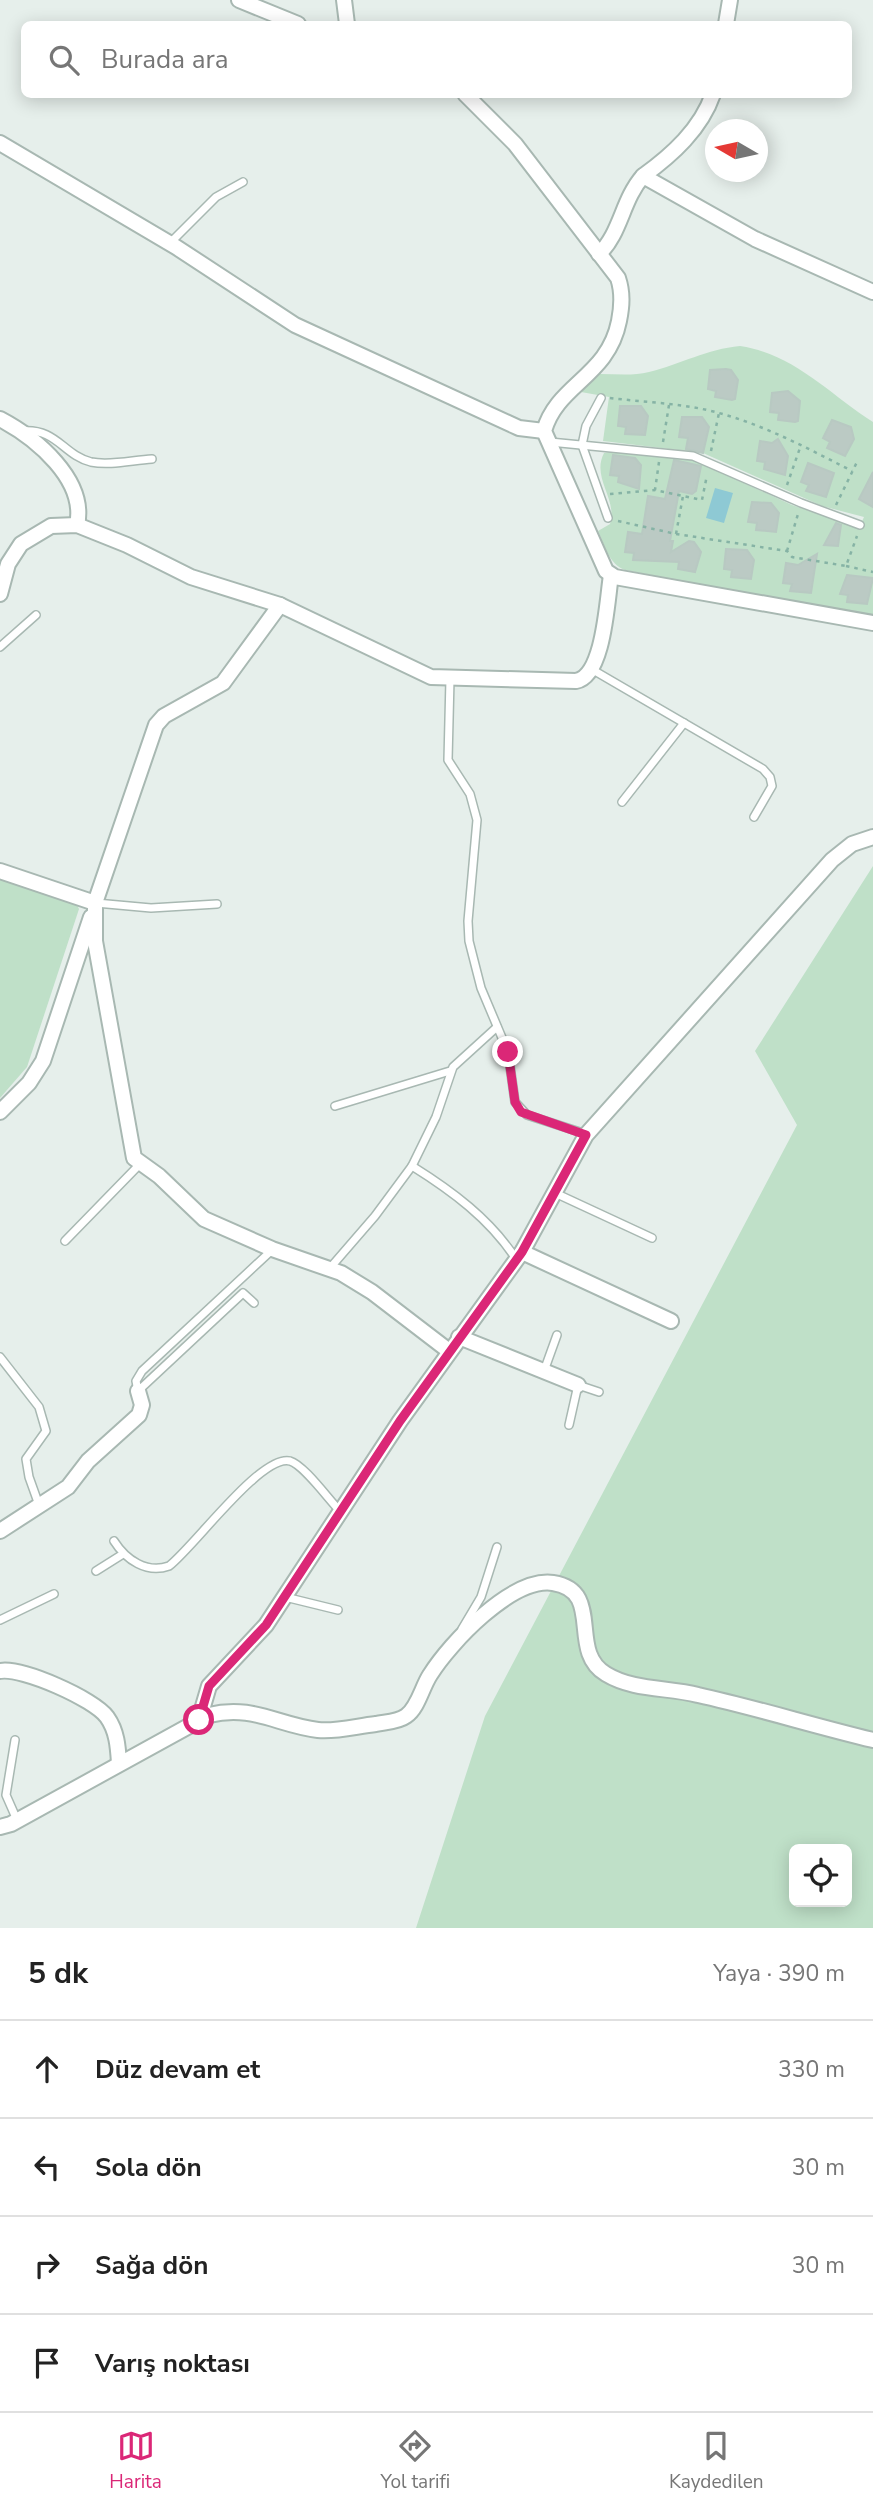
<!DOCTYPE html>
<html lang="tr">
<meta charset="utf-8">
<style>
:root{--surface:#fff;--page:#f6f6f6;--text:#222;--muted:#767676;--line:#e0e0e0;--accent:#db2777}
body{margin:0;font-family:"Nunito Sans",sans-serif;background:var(--page);color:var(--text)}
.controls{position:absolute;right:21px;bottom:21px;display:grid;overflow:hidden;border-radius:10px;box-shadow:0 4px 18px #0003}
.controls button{width:63px;height:63px;display:grid;place-items:center;padding:0;border:0;border-bottom:2px solid var(--line);background:var(--surface);color:var(--text);font:35px sans-serif}
.compass{position:absolute;left:705px;top:119px;width:63px;height:63px;border-radius:50%;background:var(--surface);box-shadow:0 4px 18px #0003;rotate:279deg}
.stop{position:absolute;width:21px;height:21px;margin:-16px;border:5px solid #db2777;border-radius:50%;background:#fff}
.stop.end{background:#db2777;border-color:#fff;box-shadow:0 2px 7px #0008}
.list{margin:0;padding:0;list-style:none}
h2{display:flex;justify-content:space-between;align-items:center;height:91px;margin:0;padding:0 28px;font-size:30px}
h2 small{font-size:23px;font-weight:400;color:var(--muted)}
.list li{display:grid;grid-template-columns:46px 1fr auto;gap:21px;align-items:center;box-sizing:border-box;height:98px;padding:0 28px;border-top:2px solid var(--line)}
.list b{display:block;font-size:26px;white-space:nowrap}
.list em{font-size:23px;font-style:normal;color:var(--muted)}
.icon{flex:none;width:38px;height:38px;fill:none;stroke:currentColor;stroke-width:2;stroke-linecap:round;stroke-linejoin:round}
.map{position:relative;flex:none;width:873px;height:1928px;overflow:hidden}
.search{position:absolute;background:var(--surface);box-shadow:0 4px 18px #0003;left:21px;right:21px;top:21px;height:77px;display:flex;align-items:center;gap:18px;box-sizing:border-box;padding:0 24px;border-radius:10px;color:var(--muted);font-size:26px}
.sheet{height:483px;background:var(--surface)}
nav{display:flex;justify-content:space-around;align-items:center;box-sizing:border-box;height:98px;border-top:2px solid var(--line);background:var(--surface);font-size:19px;color:var(--muted)}
nav a{display:grid;justify-items:center;gap:4px}
nav .on{color:var(--accent)}
.map>svg:first-child{display:block}
.green{fill:#bfe0c8;fill-rule:evenodd}
.water{fill:#8ec9d4}
.building{fill:#bbcac4;stroke:#b8c9c2;stroke-width:2}
.lines{fill:none;stroke-linecap:round;stroke-linejoin:round}
.service-casing{stroke:#a8b8b2;stroke-width:10}
.minor-casing{stroke:#a8b8b2;stroke-width:18}
.path{stroke:#86b3a5;stroke-width:2.5;stroke-dasharray:3.5 5;stroke-linecap:butt}
.service{stroke:#fff;stroke-width:7}
.minor{stroke:#fff;stroke-width:14}
.route{stroke:#db2777;stroke-width:9}
</style>
<div class="map">
<svg width="873" height="1928" viewBox="0 0 873 1928">
<rect width="100%" height="100%" fill="#e6efeb"/>
<g class="green">
<path d="M 740,346 C 794,354 828,393 873,422 L 873,617 L 625,570 C 609,564 605,546 598,531 L 610,524 C 618,499 591,478 604,453 L 610,452 L 691,459 L 792,505 L 859,528 L 864,517 L 822,506 L 703,453 L 603,441 L 609,397 L 581,392 L 600,374 C 617,374 633,376 649,372 C 681,364 707,349 740,346 Z"/>
<path d="M 873,866 L 873,1928 L 416,1928 L 485,1716 L 797,1125 L 755,1051 ZM 794,1849 L 847,1849 L 847,1902 L 794,1902 Z"/>
<path d="M 0,878 L 76,903 L 79,909 L 27,1067 L 0,1098 Z"/>
</g>
<path class="water" d="M 715,488 L 733,493 L 724,523 L 706,518 Z"/>
<g class="building">
<path d="M 726,369 L 731,370 L 738,380 L 735,399 L 732,400 L 715,397 L 716,391 L 708,389 L 710,370 Z"/>
<path d="M 788,391 L 800,401 L 798,421 L 795,422 L 778,420 L 779,413 L 770,412 L 772,393 Z"/>
<path d="M 620,406 L 641,406 L 648,416 L 645,435 L 625,434 L 626,427 L 618,426 Z"/>
<path d="M 682,417 L 702,417 L 709,427 L 703,453 L 686,449 L 688,438 L 679,437 Z"/>
<path d="M 832,420 L 851,427 L 854,439 L 845,456 L 827,448 L 830,442 L 823,438 Z"/>
<path d="M 778,439 L 788,456 L 785,475 L 764,469 L 765,462 L 757,461 L 760,441 L 772,443 Z"/>
<path d="M 613,455 L 635,458 L 641,465 L 639,489 L 618,482 L 619,476 L 610,475 Z"/>
<path d="M 674,460 L 701,466 L 696,491 L 692,494 L 679,491 L 670,541 L 673,541 L 671,552 L 689,541 L 694,542 L 701,552 L 695,572 L 678,569 L 679,562 L 633,560 L 634,553 L 625,552 L 628,532 L 642,534 L 648,496 L 665,499 Z"/>
<path d="M 808,463 L 834,473 L 826,497 L 806,491 L 809,485 L 801,482 Z"/>
<path d="M 873,472 L 873,507 L 859,499 Z"/>
<path d="M 752,502 L 771,503 L 779,513 L 776,532 L 756,530 L 757,523 L 748,522 Z"/>
<path d="M 836,523 L 841,525 L 838,546 L 824,545 Z"/>
<path d="M 726,549 L 747,550 L 754,560 L 751,579 L 731,577 L 732,570 L 724,569 Z"/>
<path d="M 817,554 L 811,593 L 790,591 L 792,584 L 783,583 L 786,563 L 798,565 Z"/>
<path d="M 847,575 L 873,578 L 867,604 L 847,602 L 848,595 L 840,594 Z"/>
</g>
<g class="lines">
<g class="service-casing">
<g id="service">
<path d="M 170,243 L 216,197 L 243,182"/>
<path d="M 601,398 L 586,426 L 582,445 L 608,518"/>
<path d="M 22,431 C 57,428 63,455 91,462 C 110,466 133,460 152,459"/>
<path d="M 550,442 L 693,456 L 801,503 L 860,525"/>
<path d="M 0,647 L 36,615"/>
<path d="M 593,670 L 763,769 L 770,777 L 772,786 L 754,817"/>
<path d="M 450,679 L 448,760 L 470,794 L 477,820 L 468,921 L 469,941 L 481,988 L 508,1052 L 515,1102 L 527,1115 L 586,1134"/>
<path d="M 622,802 L 684,723"/>
<path d="M 96,903 L 151,908 L 217,904"/>
<path d="M 335,1106 L 450,1071"/>
<path d="M 412,1166 C 452,1191 490,1219 516,1259"/>
<path d="M 555,1193 L 652,1238"/>
<path d="M 65,1241 L 140,1164"/>
<path d="M 330,1268 L 375,1216 L 412,1166 L 436,1117 L 453,1067 L 497,1027"/>
<path d="M 254,1303 L 243,1293 L 138,1391 L 136,1381 L 142,1371 L 272,1250"/>
<path d="M 0,1357 L 39,1407 L 46,1431 L 26,1459 L 29,1477 L 39,1505"/>
<path d="M 544,1371 L 557,1335"/>
<path d="M 569,1425 L 578,1385 L 599,1392"/>
<path d="M 114,1541 C 126,1560 147,1574 169,1566 C 194,1547 261,1454 290,1461 C 304,1465 329,1500 340,1511"/>
<path d="M 96,1571 L 123,1554"/>
<path d="M 285,1597 L 338,1610"/>
<path d="M 0,1620 L 54,1594"/>
<path d="M 462,1629 L 481,1597 L 497,1547"/>
<path d="M 15,1740 L 6,1795 L 17,1820"/>
</g>
</g>
<g class="minor-casing">
<g id="minor">
<path d="M 239,0 L 298,24"/>
<path d="M 344,0 L 347,24"/>
<path d="M 726,24 L 730,0"/>
<path d="M 465,94 L 515,144 L 618,278 C 623,293 622,306 619,321 C 608,377 557,384 544,431 L 606,571 L 615,577 L 873,623"/>
<path d="M 0,143 L 176,247 L 295,325 L 519,428 L 544,431"/>
<path d="M 643,176 C 672,155 701,129 713,94"/>
<path d="M 599,254 C 621,233 622,200 643,176 L 755,239 L 873,292"/>
<path d="M 0,419 C 36,438 87,480 77,525"/>
<path d="M 0,594 L 8,564 L 21,544 L 51,526 L 77,525 L 127,545 L 191,577 L 280,605 L 431,677 L 576,681 C 604,676 607,600 611,575"/>
<path d="M 0,871 L 95,903 L 156,725 L 164,716 L 223,683 L 280,605"/>
<path d="M 95,903 L 95,941 L 134,1158 L 159,1176 L 204,1219 L 272,1249 L 341,1273 L 372,1292 L 449,1351"/>
<path d="M 0,1112 L 29,1083 L 43,1061 L 91,917"/>
<path d="M 522,1252 L 671,1321"/>
<path d="M 459,1337 L 578,1385"/>
<path d="M 0,1531 L 68,1487 L 88,1461 L 139,1415 L 142,1405 L 138,1391"/>
<path d="M 0,1671 C 22,1667 94,1699 107,1717 C 117,1731 118,1747 119,1763"/>
<path d="M 199,1720 L 209,1686 L 266,1625 L 400,1421 L 522,1252 L 586,1135 L 832,860 L 852,844 L 873,837"/>
<path d="M 0,1827 L 11,1824 L 209,1715 C 252,1704 277,1725 318,1730 C 336,1732 357,1726 376,1724 C 385,1722 398,1722 406,1716 C 418,1708 422,1687 430,1675 C 450,1643 512,1577 553,1583 C 605,1591 567,1651 606,1674 C 634,1691 668,1687 698,1695 C 757,1708 814,1726 873,1740"/>
</g>
</g>
<g class="path">
<path d="M 610,398 C 642,402 676,403 707,410 C 759,422 805,447 852,471"/>
<path d="M 663,442 L 669,405"/>
<path d="M 711,451 L 719,413"/>
<path d="M 659,462 L 655,490 L 702,500 L 707,475"/>
<path d="M 787,485 L 801,445"/>
<path d="M 610,494 L 655,490"/>
<path d="M 836,505 L 857,462"/>
<path d="M 618,521 L 676,534 L 683,496"/>
<path d="M 676,534 L 787,551 L 792,557 L 846,566 L 857,536"/>
<path d="M 787,551 L 798,514"/>
<path d="M 846,566 L 873,572"/>
</g>
<use href="#service" class="service"/>
<use href="#minor" class="minor"/>
</g>
<g class="lines">
<path class="route" d="M 199,1720 L 209,1686 L 266,1625 L 400,1421 L 522,1252 L 586,1135 L 521,1112 L 515,1102 L 508,1052"/>
</g>
</svg>
<div class="controls">
<button><svg class="icon" aria-label="locate" viewBox="0 0 24 24"><circle cx="12" cy="12" r="6"/><path d="M12 2v4M12 18v4M2 12h4M18 12h4"/></svg></button>
</div>
<svg class="compass" viewBox="-18 -18 36 36"><path d="M0-13l5 13h-10z" fill="#e53935"/><path d="M0 13l5-13h-10z" fill="#767676"/></svg>
<div class="stop" style="left:199px;top:1720px"></div>
<div class="stop end" style="left:508px;top:1052px"></div>
<div class="search"><svg class="icon" aria-label="search" viewBox="0 0 24 24"><circle cx="10" cy="10" r="6"/><path d="M15 15l6 6"/></svg>Burada ara</div>
</div>
<section class="sheet">
<h2>5 dk<small>Yaya · 390 m</small></h2>
<ul class="list">
<li><svg class="icon" aria-label="ahead" viewBox="0 0 24 24"><path d="M12 20V5M6 11l6-6 6 6"/></svg><div><b>Düz devam et</b></div><em>330 m</em></li>
<li><svg class="icon" aria-label="left" viewBox="0 0 24 24"><path d="M17 20v-9H6M10 6l-5 5 5 5"/></svg><div><b>Sola dön</b></div><em>30 m</em></li>
<li><svg class="icon" aria-label="right" viewBox="0 0 24 24"><path d="M7 20v-9h11M14 6l5 5-5 5"/></svg><div><b>Sağa dön</b></div><em>30 m</em></li>
<li><svg class="icon" aria-label="arrive" viewBox="0 0 24 24"><path d="M6 21V4h12l-3 4 3 4H6"/></svg><div><b>Varış noktası</b></div></li>
</ul>
</section>
<nav>
<a class="on"><svg class="icon" aria-label="map" viewBox="0 0 24 24"><path d="M3 6l6-2 6 2 6-2v14l-6 2-6-2-6 2zM9 4v14M15 6v14"/></svg>Harita</a>
<a><svg class="icon" aria-label="directions" viewBox="0 0 24 24"><path d="M12 3l9 9-9 9-9-9zM9 14v-3h6M13 9l2 2-2 2"/></svg>Yol tarifi</a>
<a><svg class="icon" aria-label="saved" viewBox="0 0 24 24"><path d="M7 4h10v16l-5-4-5 4z"/></svg>Kaydedilen</a>
</nav>
